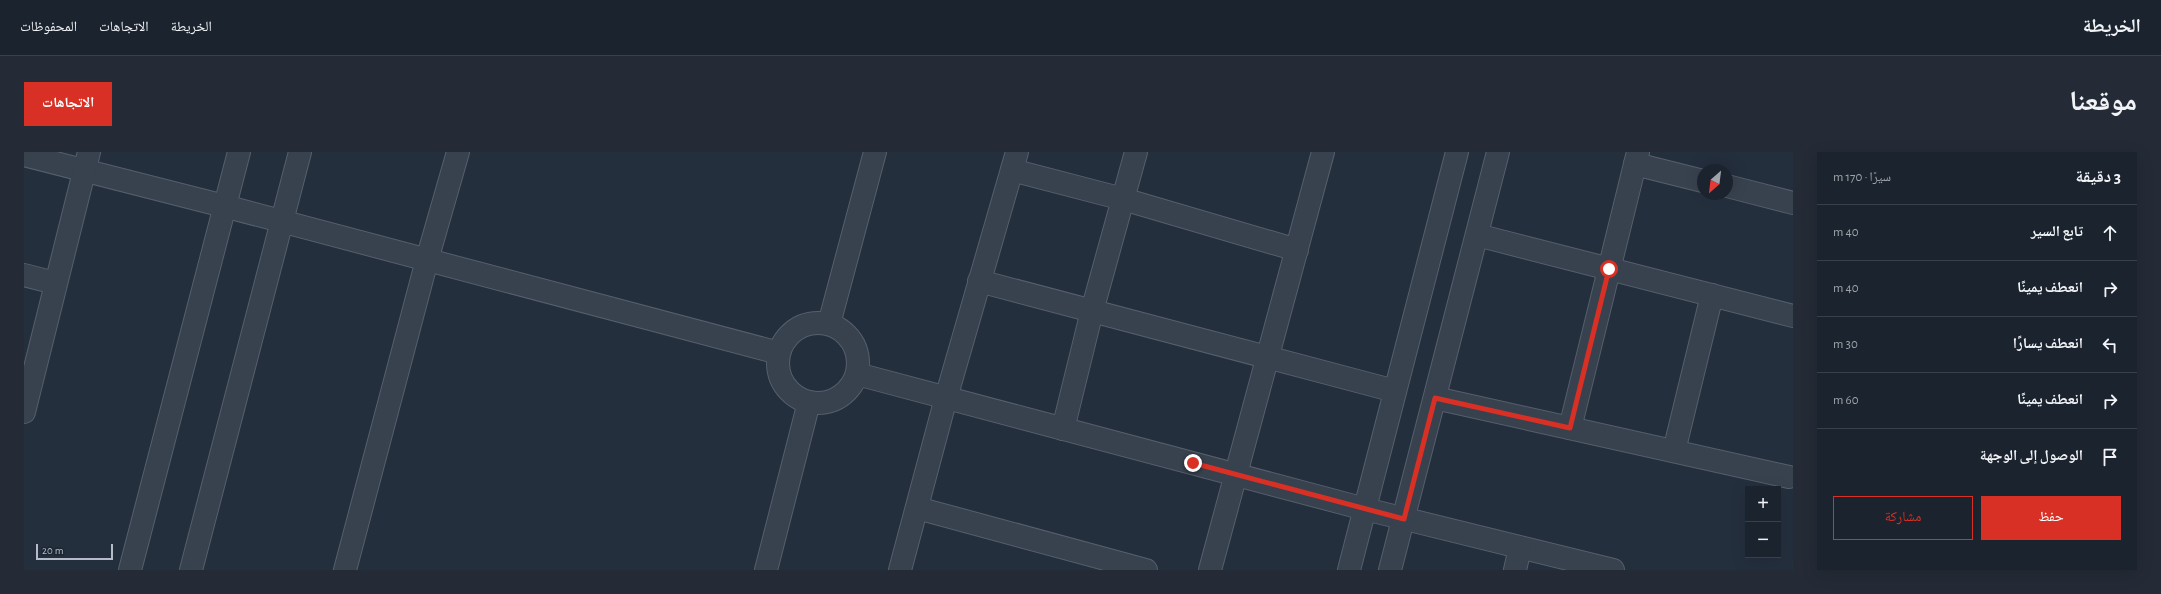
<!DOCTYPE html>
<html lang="ar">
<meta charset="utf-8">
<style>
:root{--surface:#1b232e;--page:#242b36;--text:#f1f3f6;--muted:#a0a4aa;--line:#39404a;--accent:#d93025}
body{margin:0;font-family:"Alegreya Sans","Noto Naskh Arabic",sans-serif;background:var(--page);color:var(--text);direction:rtl}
.controls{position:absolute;right:12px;bottom:12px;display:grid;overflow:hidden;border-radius:0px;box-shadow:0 4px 16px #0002}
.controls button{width:36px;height:36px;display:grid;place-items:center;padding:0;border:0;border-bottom:1px solid var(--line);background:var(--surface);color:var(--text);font:20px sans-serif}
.compass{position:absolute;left:1673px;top:12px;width:36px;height:36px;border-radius:50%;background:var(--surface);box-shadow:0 4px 16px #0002;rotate:208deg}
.scale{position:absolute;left:12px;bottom:10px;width:77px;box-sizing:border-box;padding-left:4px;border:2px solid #b4bcc9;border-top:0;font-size:11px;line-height:14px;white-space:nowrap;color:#b4bcc9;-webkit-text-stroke:3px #1d2633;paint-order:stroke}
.stop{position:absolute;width:12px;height:12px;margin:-9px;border:3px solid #d93025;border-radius:50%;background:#fff}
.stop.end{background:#d93025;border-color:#fff;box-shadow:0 1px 4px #0008}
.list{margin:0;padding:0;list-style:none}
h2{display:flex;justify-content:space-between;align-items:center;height:52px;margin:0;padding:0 16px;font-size:17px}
h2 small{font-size:13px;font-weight:400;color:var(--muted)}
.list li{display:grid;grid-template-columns:26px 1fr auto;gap:12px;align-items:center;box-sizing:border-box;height:56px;padding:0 16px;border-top:1px solid var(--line)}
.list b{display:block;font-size:15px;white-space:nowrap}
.list em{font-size:13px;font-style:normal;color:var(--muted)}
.actions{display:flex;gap:8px;padding:12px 16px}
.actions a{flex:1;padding:9px 0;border:1px solid var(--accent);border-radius:0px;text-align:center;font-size:14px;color:var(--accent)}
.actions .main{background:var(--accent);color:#fff}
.icon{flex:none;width:22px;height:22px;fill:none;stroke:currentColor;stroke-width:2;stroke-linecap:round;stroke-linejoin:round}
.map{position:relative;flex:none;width:1769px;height:418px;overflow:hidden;direction:ltr;border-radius:0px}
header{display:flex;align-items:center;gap:24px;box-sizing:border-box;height:56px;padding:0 20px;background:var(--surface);border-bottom:1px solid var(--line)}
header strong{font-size:19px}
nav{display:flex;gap:22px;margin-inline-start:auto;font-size:14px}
.intro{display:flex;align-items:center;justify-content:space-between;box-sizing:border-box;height:96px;padding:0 24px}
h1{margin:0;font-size:28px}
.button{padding:10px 18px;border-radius:0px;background:var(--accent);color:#fff;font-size:14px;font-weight:700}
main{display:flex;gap:24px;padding:0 24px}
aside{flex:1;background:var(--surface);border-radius:0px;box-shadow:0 4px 16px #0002}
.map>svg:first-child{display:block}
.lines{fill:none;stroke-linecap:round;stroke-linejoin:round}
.minor-casing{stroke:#565f6c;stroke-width:24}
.minor{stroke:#38414e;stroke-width:22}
.route{stroke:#d93025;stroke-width:5}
</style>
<header>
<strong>الخريطة</strong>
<nav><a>الخريطة</a><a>الاتجاهات</a><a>المحفوظات</a></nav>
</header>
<div class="intro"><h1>موقعنا</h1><a class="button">الاتجاهات</a></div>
<main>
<aside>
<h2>3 دقيقة<small>سيرًا · 170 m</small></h2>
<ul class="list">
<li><svg class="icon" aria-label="ahead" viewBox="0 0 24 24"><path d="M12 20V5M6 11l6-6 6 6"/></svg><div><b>تابع السير</b></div><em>40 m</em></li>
<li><svg class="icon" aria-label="right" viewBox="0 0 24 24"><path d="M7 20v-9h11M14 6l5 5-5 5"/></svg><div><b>انعطف يمينًا</b></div><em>40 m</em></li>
<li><svg class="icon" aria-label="left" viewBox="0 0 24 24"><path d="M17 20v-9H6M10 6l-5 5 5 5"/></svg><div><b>انعطف يسارًا</b></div><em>30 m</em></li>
<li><svg class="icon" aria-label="right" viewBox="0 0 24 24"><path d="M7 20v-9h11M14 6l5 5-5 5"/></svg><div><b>انعطف يمينًا</b></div><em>60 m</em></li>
<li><svg class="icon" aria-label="arrive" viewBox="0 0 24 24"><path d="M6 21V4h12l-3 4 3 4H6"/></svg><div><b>الوصول إلى الوجهة</b></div></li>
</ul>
<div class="actions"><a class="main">حفظ</a><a>مشاركة</a></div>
</aside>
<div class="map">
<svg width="1769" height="418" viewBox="0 0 1769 418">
<rect width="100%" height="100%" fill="#242f3e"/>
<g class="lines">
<g class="minor-casing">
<g id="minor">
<path d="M 0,3 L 200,54 L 755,201"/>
<path d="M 1611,12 L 1679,29"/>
<path d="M 988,18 L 1099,47 L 1273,98"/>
<path d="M 1703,34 L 1769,51"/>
<path d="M 1453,83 L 1769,164"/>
<path d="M 0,123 L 31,131"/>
<path d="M 955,129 L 1371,239"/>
<circle cx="794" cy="211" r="40"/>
<path d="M 805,172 L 851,0"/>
<path d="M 833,222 L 1341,357 L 1589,418"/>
<path d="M 1411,246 L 1765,325"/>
<path d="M 0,260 L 65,0"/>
<path d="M 1546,276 L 1614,0"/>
<path d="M 1039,277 L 1068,159 L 1112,0"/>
<path d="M 1650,299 L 1688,143"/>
<path d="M 893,356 L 1122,418"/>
<path d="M 106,418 L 215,0"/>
<path d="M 167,418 L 276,0"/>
<path d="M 321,418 L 403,108 L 434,0"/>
<path d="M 742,418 L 785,250"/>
<path d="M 876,418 L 922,246 L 993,0"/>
<path d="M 1186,418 L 1299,0"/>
<path d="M 1325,418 L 1433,0"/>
<path d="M 1366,418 L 1474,0"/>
<path d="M 1491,418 L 1496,396"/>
</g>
</g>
<use href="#minor" class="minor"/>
</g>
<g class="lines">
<path class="route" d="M 1169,311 L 1380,367 L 1411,246 L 1546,276 L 1585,117"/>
</g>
</svg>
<div class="controls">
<button>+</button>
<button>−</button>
</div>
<svg class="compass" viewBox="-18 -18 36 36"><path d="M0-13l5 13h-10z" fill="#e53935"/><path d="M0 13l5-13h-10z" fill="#a0a4aa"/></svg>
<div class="scale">20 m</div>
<div class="stop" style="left:1585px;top:117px"></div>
<div class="stop end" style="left:1169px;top:311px"></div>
</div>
</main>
